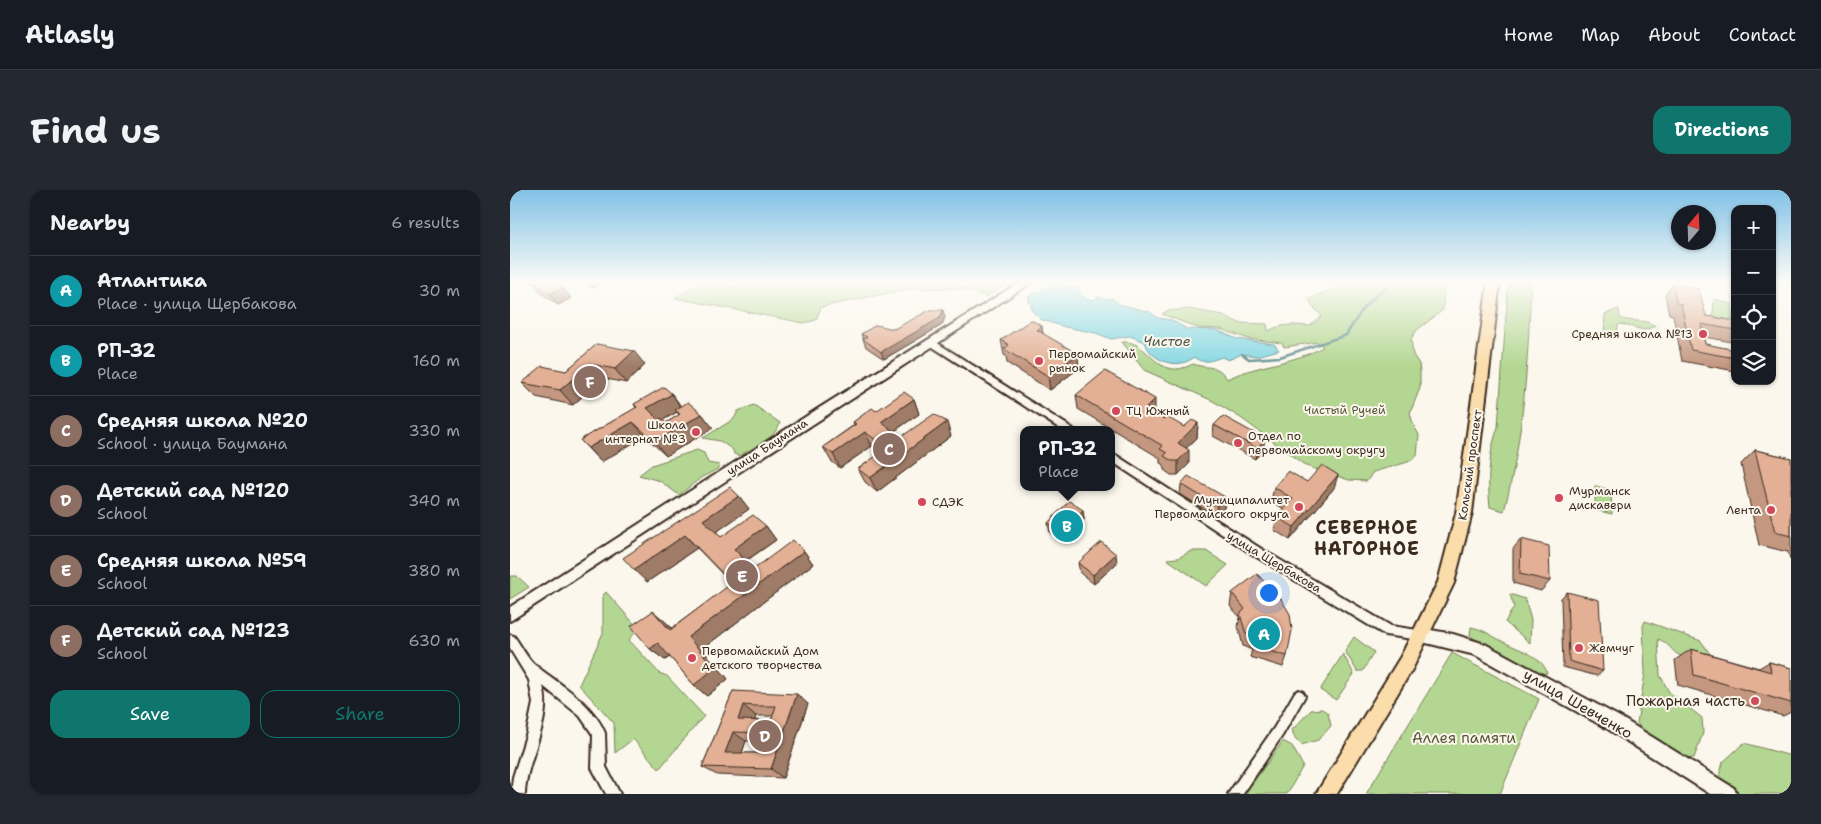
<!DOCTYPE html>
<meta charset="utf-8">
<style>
:root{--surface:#171b24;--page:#242831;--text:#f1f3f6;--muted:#9ea1a6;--line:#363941;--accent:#0f766e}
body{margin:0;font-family:"Shantell Sans",sans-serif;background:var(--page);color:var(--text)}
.controls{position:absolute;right:15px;top:15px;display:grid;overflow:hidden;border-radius:10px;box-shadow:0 1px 4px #0004}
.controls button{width:45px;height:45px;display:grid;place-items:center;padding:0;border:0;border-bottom:1px solid var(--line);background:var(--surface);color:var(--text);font:25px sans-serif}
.compass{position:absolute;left:1161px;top:15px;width:45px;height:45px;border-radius:50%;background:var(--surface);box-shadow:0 1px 4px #0004;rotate:19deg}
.you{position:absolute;left:758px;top:402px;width:18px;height:18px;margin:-12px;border:4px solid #fff;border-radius:50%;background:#1a73e8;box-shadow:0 0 0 8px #1a73e833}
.badge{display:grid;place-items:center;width:32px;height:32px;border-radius:50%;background:var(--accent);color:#fff;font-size:16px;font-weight:700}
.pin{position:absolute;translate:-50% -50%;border:2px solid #fff;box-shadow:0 1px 5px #0006}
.popup{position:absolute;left:510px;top:236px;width:95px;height:65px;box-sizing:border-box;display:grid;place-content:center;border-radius:10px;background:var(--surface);filter:drop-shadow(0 1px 4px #0005);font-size:16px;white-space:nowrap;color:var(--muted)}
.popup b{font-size:19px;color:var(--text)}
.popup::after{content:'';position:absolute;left:50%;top:100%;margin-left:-10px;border:10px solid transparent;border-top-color:var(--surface)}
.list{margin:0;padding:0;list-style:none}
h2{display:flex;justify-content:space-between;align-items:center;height:65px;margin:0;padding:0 20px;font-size:21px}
h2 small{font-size:16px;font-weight:400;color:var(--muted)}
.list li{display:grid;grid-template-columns:32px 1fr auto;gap:15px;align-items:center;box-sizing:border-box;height:70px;padding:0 20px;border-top:1px solid var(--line)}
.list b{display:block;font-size:19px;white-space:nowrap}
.list p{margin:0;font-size:16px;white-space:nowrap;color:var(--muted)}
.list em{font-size:16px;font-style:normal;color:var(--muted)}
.actions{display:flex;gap:10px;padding:15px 20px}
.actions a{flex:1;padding:11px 0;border:1px solid var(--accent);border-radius:15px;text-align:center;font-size:18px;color:var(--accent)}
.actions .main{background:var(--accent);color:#fff}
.icon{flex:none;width:28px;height:28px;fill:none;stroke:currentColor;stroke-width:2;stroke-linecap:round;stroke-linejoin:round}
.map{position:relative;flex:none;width:1281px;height:604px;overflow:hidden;border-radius:15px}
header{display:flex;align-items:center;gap:30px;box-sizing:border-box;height:70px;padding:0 25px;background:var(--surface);border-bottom:1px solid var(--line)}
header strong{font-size:24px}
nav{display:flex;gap:28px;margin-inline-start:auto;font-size:18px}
.intro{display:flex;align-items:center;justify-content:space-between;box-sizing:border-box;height:120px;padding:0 30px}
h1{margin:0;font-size:35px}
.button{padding:12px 22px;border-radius:15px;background:var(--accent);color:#fff;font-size:18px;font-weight:700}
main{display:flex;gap:30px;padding:0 30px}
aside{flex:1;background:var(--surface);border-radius:15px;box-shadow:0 1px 4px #0004}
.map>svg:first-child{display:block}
.green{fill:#b3d792;stroke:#778058}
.water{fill:#88d8e3;stroke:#699294}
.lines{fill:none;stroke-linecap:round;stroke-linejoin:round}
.stream{stroke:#699294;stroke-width:2.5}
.minor-casing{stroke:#3b2a1e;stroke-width:4}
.tertiary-casing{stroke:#3b2a1e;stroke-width:4}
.secondary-casing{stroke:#3b2a1e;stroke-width:4}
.primary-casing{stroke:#3b2a1e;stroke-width:4}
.minor{fill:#fbf7ec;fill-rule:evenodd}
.tertiary{fill:#fbf7ec;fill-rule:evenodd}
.secondary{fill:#fbf7ec;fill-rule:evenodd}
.primary{fill:#fbdcab;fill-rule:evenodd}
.wall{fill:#c39780;stroke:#3b2a1e;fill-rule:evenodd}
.shaded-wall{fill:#9f7b68;stroke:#3b2a1e}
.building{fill:#e3b095;stroke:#3b2a1e;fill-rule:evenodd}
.poi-dot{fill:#d1495b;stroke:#fbf7ec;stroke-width:2}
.labels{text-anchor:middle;stroke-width:4;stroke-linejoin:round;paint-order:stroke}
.poi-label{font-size:12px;fill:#3b2a1e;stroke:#fbf7ec;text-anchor:start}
.park-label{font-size:12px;fill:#59553b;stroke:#fbf7ec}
.street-label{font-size:12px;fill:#3b2a1e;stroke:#fbf7ec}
.water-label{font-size:14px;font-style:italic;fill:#4e564f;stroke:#fbf7ec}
.near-poi-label{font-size:15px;fill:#3b2a1e;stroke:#fbf7ec;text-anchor:end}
.near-street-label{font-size:15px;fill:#3b2a1e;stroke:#fbf7ec}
.near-park-label{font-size:15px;fill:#59553b;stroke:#fbf7ec}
.district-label{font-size:18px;font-weight:bold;letter-spacing:1px;fill:#3b2a1e;stroke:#fbf7ec}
</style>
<header>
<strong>Atlasly</strong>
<nav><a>Home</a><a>Map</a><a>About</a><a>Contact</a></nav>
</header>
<div class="intro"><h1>Find us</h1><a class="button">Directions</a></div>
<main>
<aside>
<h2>Nearby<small>6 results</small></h2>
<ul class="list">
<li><span class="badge" style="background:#0f9aa8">A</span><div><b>Атлантика</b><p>Place · улица Щербакова</p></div><em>30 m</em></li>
<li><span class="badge" style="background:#0f9aa8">B</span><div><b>РП-32</b><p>Place</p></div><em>160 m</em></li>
<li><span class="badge" style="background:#8d6e63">C</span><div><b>Средняя школа №20</b><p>School · улица Баумана</p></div><em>330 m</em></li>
<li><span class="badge" style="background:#8d6e63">D</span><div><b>Детский сад №120</b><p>School</p></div><em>340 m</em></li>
<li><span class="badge" style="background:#8d6e63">E</span><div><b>Средняя школа №59</b><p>School</p></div><em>380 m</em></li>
<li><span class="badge" style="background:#8d6e63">F</span><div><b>Детский сад №123</b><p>School</p></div><em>630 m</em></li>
</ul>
<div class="actions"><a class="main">Save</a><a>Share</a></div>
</aside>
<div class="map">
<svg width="1281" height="604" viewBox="0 0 1281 604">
<rect width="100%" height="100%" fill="#fbf7ec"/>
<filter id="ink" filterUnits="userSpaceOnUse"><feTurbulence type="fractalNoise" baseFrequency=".02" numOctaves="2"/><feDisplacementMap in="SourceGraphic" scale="10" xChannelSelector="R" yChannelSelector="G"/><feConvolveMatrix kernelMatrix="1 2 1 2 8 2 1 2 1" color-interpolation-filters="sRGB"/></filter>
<g filter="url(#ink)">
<g class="green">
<path d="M 191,92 C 210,92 228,102 246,92 L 499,92 L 477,107 L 455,99 L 403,98 L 311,117 L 306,130 L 294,133 L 165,108 Z"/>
<path d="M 830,92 L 937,92 L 934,100 L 933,120 L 907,140 L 901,149 L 903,165 L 909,174 L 910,182 L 910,198 L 900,223 L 903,234 L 909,245 L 907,266 L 898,272 L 863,282 L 857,291 L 839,290 L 796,276 L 731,228 L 703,211 L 634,180 L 612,152 C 641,149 645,194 683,174 C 700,180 707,173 717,189 C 748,174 783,174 813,157 L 808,152 L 774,157 L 772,153 L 739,149 L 710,139 L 688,138 L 652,124 L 657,121 L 678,119 L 713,125 L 729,133 L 757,134 L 758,141 C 773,133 785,135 800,136 L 812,126 L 803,117 L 799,109 L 822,99 Z"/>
<path d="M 1021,92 C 1018,169 1014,247 994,321 L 980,317 C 977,291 979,261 988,237 L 998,98 L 1000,92 Z"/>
<path d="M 1204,109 L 1222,114 L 1222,131 L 1203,126 Z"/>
<path d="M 1109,119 L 1110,128 C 1121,133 1134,128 1146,136 L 1134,140 L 1111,134 L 1108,135 L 1107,147 L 1094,145 L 1095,124 Z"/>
<path d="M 244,215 L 270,233 C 266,248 242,258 229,266 L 224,264 L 223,260 L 210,251 L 193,248 L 224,229 L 228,221 Z"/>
<path d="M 187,260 L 194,263 L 198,273 L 209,275 L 208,279 L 192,287 L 169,305 L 150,291 L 129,285 L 142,275 Z"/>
<path d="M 1085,296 L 1101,300 L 1102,324 L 1085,320 Z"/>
<path d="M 681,361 L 696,361 L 718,375 L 696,396 L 657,369 L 668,368 Z"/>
<path d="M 0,386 L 7,386 L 19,397 L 0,409 Z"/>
<path d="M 96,402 L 128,438 L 119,450 L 149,483 L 157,486 L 194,526 L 149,579 L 123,549 L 105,563 L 104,533 L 69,495 L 93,443 L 93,405 Z"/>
<path d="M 1000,404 L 1015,409 L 1021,430 L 1020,453 L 995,432 L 1004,417 Z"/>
<path d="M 1135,431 L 1191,451 L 1200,464 C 1190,467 1177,470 1167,464 C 1159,458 1159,453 1148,449 L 1150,485 L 1159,502 L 1192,528 L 1193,543 L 1184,568 C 1181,568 1175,569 1172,568 C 1159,564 1134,544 1127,533 L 1135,483 L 1133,436 Z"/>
<path d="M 961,437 C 975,440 978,444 990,450 C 1005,459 1032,464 1037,483 L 1026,484 L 960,446 Z"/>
<path d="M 844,447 L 864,462 L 853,481 L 847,481 L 835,461 Z"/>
<path d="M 942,463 L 1029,509 L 990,604 L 856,604 Z"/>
<path d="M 833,464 L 844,484 L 826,510 L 810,500 Z"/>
<path d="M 812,519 L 818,523 L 821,536 L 808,550 L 791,555 L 785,549 L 782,540 L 801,520 Z"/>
<path d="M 773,551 L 782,556 L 793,576 L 777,604 L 735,604 Z"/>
<path d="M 1234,553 L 1281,566 L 1281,604 L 1227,604 L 1208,593 L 1213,572 Z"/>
</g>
<path class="water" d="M 547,92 L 558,98 L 566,98 L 576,109 L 583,110 L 588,107 L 596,109 L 602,108 L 609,114 L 640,122 L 648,128 L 661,130 L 677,139 L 707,140 L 727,149 L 764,154 L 769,160 L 747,166 L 732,164 L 718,170 L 712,167 C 703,170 692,175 684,167 C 669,181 640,171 635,152 L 620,146 L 601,149 L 586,143 L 555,137 L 532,130 L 523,122 L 518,107 Z"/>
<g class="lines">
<path class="stream" d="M 732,164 L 739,169 L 770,167 L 836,145 L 854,117 L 881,92"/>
<g class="minor-casing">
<g id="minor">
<path d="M 421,149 L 562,238 L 564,240 L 552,240 L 418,154 L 418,150 Z"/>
<path d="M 601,262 L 753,360 L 881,436 L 914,441 L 916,445 L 914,449 L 910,450 L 875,445 L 745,366 L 601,271 Z"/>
<path d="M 0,445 L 4,446 C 10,454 18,470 25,475 C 49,494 83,513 95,543 L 96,577 L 110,604 L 96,604 L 82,578 L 83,545 L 70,526 L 33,496 C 43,532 16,568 15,604 L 1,604 L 3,587 L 17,542 L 23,513 L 19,490 L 0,459 Z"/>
<path d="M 789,500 L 793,502 L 795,506 L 772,546 L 733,604 L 718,604 L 764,538 L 785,502 Z"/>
</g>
</g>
<g class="tertiary-casing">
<path id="tertiary" d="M 510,92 L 522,92 L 0,431 L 0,417 L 306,220 Z"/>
</g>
<g class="secondary-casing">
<path id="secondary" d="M 910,438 L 943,444 L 975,454 L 1110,527 L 1224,598 L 1227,604 L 1200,604 L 1098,539 L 965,465 L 904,450 L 902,445 L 904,440 Z"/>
</g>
<g class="primary-casing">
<path id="primary" d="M 978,92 L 990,92 L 962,323 L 944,393 L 903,478 L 827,604 L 806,604 L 891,466 L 928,392 L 946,323 Z"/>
</g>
<use href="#minor" class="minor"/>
<use href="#tertiary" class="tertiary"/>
<use href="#secondary" class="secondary"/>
<use href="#primary" class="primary"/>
</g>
<g class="wall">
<path d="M 22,92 L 61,108 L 48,115 L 30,102 Z"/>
<path d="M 74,92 L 93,92 L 83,98 Z"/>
<path d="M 1163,94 L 1196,126 L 1225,131 L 1225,149 L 1222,152 L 1194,147 L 1195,154 L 1225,160 L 1225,181 L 1172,171 L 1163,125 L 1159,124 L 1155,105 Z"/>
<path d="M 435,127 L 432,135 L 374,169 L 356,157 L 351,144 L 384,139 Z"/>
<path d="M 533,143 L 569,178 L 540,200 L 497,173 L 496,166 L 494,165 L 491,150 Z"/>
<path d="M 87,154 L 135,175 L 116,193 L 92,188 L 63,215 L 26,207 L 12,193 L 56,181 Z"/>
<path d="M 162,204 L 171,216 L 192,224 L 203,238 L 156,266 L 135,246 L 91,272 L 70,250 L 126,218 L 124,214 ZM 167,222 L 169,225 L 156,233 L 153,230 Z"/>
<path d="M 566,205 L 645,223 L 654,229 L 674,237 L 688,233 L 687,248 L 676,258 L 679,274 L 668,285 L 661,285 L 654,280 L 654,275 L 650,273 L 650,268 L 568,219 Z"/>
<path d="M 404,209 L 409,224 L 383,242 L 391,247 L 441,246 L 367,302 L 355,292 L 348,279 L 371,263 L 362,256 L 330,278 L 321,271 L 313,257 L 344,235 L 343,232 L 366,221 Z"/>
<path d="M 704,235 L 753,260 L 745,269 L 703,246 Z"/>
<path d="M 1245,260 L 1281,268 L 1281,369 L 1280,369 L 1278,362 L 1249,355 L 1231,274 Z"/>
<path d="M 797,292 L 824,298 L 780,350 L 764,340 L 767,327 L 774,319 L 761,311 L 764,297 Z"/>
<path d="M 671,294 L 715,307 L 714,318 L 706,326 L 670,304 Z"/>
<path d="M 229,306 L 239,319 L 206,342 L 211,347 L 256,336 L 266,350 L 236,371 L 244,379 L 294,361 L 303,374 L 192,459 L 218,489 L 197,506 L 184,495 L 160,467 L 155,470 L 140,459 L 157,433 L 162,438 L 222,394 L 187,358 L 137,392 Z"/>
<path d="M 573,320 L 574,330 L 553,352 L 540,343 L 538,333 Z"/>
<path d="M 1011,349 L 1040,391 L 1031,401 L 1003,393 L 1003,359 Z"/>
<path d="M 568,373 L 607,373 L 584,394 L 570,383 Z"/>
<path d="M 1057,402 L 1093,481 L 1087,486 L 1053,477 L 1051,408 Z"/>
<path d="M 722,403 L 777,466 L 773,477 L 740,467 L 742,460 L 733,456 L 728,436 L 730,427 L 720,416 Z"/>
<path d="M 1181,459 L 1249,478 L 1259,472 L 1281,478 L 1281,522 L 1273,526 L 1168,495 L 1165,470 Z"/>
<path d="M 223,501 L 298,514 L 273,588 L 207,585 L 192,577 ZM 246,526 L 263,526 L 261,531 L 244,530 ZM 236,551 L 254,552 L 250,563 L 232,563 Z"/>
</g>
<g class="shaded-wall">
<path d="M 79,92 L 93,92 L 83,98 Z"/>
<path d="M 53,97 L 61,108 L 48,115 L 40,104 Z"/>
<path d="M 433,120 L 435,127 L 432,135 L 374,169 L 371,162 Z"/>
<path d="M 532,136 L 534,151 L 527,140 Z"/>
<path d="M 124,161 L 135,175 L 116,193 L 105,179 Z"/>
<path d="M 568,164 L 569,178 L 540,200 L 538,186 Z"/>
<path d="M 80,174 L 92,188 L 63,215 L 50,200 Z"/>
<path d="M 162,204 L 172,219 L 165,220 L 167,222 L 148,233 L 137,218 Z"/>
<path d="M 404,209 L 409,224 L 377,246 L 371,232 Z"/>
<path d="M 645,209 L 645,223 L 636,218 Z"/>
<path d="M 192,224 L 203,238 L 156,266 L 145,252 Z"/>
<path d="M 123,232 L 135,246 L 91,272 L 78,258 Z"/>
<path d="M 437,232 L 441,246 L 367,302 L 360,288 Z"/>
<path d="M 688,233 L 687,248 L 667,267 L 668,253 Z"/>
<path d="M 355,242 L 362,256 L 330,278 L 323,264 Z"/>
<path d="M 755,249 L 753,260 L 745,269 L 747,258 Z"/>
<path d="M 679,260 L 679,274 L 668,285 L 668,271 Z"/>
<path d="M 828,285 L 824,298 L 780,350 L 784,337 Z"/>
<path d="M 229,306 L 239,319 L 205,343 L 193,330 Z"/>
<path d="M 715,307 L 714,318 L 706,326 L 707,316 Z"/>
<path d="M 573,320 L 574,330 L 553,352 L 552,342 Z"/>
<path d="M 256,336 L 266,350 L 234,372 L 224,359 Z"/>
<path d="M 175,345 L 187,358 L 137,392 L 124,380 Z"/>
<path d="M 294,361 L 303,374 L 192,459 L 218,489 L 197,506 L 184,495 L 178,447 Z"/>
<path d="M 606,364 L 607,373 L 584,394 L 583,385 Z"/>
<path d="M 143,421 L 157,433 L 173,452 L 160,440 Z"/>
<path d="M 148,453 L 162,465 L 155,470 L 140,459 Z"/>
<path d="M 287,504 L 298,514 L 273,588 L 261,579 Z"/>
<path d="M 233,515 L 246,526 L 241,540 L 228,530 Z"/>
<path d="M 223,542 L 236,551 L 229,572 L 215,563 Z"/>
</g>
<g class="building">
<path d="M 23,92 L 45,92 L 53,97 L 40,104 Z"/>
<path d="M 1163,94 L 1189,99 L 1196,126 L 1225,131 L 1225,140 L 1191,134 L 1195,154 L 1225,160 L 1225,168 L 1181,160 L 1171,114 L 1166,113 Z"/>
<path d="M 420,120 L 433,120 L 430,128 L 371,162 L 353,149 L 357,147 L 351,144 L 366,135 L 384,139 Z"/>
<path d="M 521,130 L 532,136 L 527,140 L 568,164 L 538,186 L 494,159 L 499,155 L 491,150 Z"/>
<path d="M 87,154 L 124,161 L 105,179 L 80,174 L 50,200 L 12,193 L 32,176 L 56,181 Z"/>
<path d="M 595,181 L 645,209 L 636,218 L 654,229 L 657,227 L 674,237 L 682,230 L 688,233 L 668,253 L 679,260 L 668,271 L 662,271 L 654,266 L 657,263 L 650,259 L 653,256 L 566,205 Z"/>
<path d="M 154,197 L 162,204 L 137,218 L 149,230 L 151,228 L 156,233 L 170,224 L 165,220 L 178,212 L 192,224 L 145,252 L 123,232 L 78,258 L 70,250 L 127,217 L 124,214 Z"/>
<path d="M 394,202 L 404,209 L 371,232 L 391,247 L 424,224 L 437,232 L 360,288 L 348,279 L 377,258 L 355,242 L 323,264 L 313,257 L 346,234 L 343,232 L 362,218 L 366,221 Z"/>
<path d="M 713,226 L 755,249 L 747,258 L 704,235 Z"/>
<path d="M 1245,260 L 1281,268 L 1281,346 L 1265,342 Z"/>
<path d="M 812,275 L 828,285 L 784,337 L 767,327 L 783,309 L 764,297 L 778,281 L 797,292 Z"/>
<path d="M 678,286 L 715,307 L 707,316 L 671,294 Z"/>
<path d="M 220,297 L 229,306 L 193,330 L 211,347 L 243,325 L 256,336 L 224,359 L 244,379 L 283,350 L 294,361 L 178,447 L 205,478 L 184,495 L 148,453 L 140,459 L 121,436 L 143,421 L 160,440 L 222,393 L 175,345 L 124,380 L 113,368 Z"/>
<path d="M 559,311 L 573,320 L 552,342 L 538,333 Z"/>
<path d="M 1011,349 L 1039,356 L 1040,391 L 1010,384 Z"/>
<path d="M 591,352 L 606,364 L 583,385 L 568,373 Z"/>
<path d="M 747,384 L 771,409 L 780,424 L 782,440 L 777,466 L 743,456 L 745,448 L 736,444 L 730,424 L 735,419 L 722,403 Z"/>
<path d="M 1057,402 L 1089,410 L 1093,481 L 1059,471 Z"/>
<path d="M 1181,459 L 1261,482 L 1259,472 L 1281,478 L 1281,513 L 1184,485 Z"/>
<path d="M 223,501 L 287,504 L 261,579 L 192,577 ZM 233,515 L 245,516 L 266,516 L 261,531 L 228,530 ZM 223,542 L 257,543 L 250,563 L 215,563 Z"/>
</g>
</g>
<linearGradient id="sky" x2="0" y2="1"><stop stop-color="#81c2e6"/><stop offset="0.52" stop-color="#fdfbf6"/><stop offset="1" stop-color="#fdfbf6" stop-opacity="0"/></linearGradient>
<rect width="1281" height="177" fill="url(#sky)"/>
<g class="poi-dot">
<circle cx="1193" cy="144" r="5"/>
<circle cx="529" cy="171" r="5"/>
<circle cx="606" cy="221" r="5"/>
<circle cx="186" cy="242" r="5"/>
<circle cx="728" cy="253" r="5"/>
<circle cx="1049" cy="308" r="5"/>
<circle cx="412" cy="312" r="5"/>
<circle cx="789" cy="317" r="5"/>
<circle cx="1261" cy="320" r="5"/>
<circle cx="1069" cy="458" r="5"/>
<circle cx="182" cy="468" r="5"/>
<circle cx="1245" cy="511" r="5"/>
</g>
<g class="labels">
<g class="poi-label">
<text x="1183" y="148" text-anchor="end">Средняя школа №13</text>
<text x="539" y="168">Первомайский<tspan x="539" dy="14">рынок</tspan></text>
<text x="616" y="225">ТЦ Южный</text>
<text x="176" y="239" text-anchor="end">Школа<tspan x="176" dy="14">интернат №3</tspan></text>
<text x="738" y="250">Отдел по<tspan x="738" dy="14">первомайскому округу</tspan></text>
<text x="1059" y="305">Мурманск<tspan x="1059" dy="14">дискавери</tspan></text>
<text x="779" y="314" text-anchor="end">Муниципалитет<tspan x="779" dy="14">Первомайского округа</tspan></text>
<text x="422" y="316">СДЭК</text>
<text x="1251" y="324" text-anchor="end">Лента</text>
<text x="1079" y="462">Жемчуг</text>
<text x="192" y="465">Первомайский Дом<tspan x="192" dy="14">детского творчества</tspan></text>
</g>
<g class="park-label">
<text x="835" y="224">Чистый Ручей</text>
</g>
<g class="street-label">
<text transform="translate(257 257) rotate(-33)" y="4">улица Баумана</text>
<text transform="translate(960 275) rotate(-82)" y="4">Кольский проспект</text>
<text transform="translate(764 372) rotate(31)" y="4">улица Щербакова</text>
</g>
<g class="water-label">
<text x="657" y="156">Чистое</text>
</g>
<g class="near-poi-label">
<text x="1235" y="516">Пожарная часть</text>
</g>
<g class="near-street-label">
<text transform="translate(1068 514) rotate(30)" y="5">улица Шевченко</text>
</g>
<g class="near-park-label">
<text x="954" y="553">Аллея памяти</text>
</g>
<g class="district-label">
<text x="857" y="344">СЕВЕРНОЕ<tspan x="857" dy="21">НАГОРНОЕ</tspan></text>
</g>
</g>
</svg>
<div class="controls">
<button>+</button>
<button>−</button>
<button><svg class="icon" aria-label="locate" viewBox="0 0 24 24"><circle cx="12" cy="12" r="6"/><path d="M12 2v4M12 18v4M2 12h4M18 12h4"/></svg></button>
<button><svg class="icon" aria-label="layers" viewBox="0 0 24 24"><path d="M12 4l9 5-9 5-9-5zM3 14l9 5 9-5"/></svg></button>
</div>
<svg class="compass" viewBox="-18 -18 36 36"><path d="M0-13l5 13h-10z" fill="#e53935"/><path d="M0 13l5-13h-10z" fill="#9ea1a6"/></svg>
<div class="you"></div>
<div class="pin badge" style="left:754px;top:444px;background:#0f9aa8">A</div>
<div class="pin badge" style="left:557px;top:336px;background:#0f9aa8">B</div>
<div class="popup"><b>РП-32</b>Place</div>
<div class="pin badge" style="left:379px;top:259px;background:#8d6e63">C</div>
<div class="pin badge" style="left:255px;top:546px;background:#8d6e63">D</div>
<div class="pin badge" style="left:232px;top:386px;background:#8d6e63">E</div>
<div class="pin badge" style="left:80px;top:192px;background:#8d6e63">F</div>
</div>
</main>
